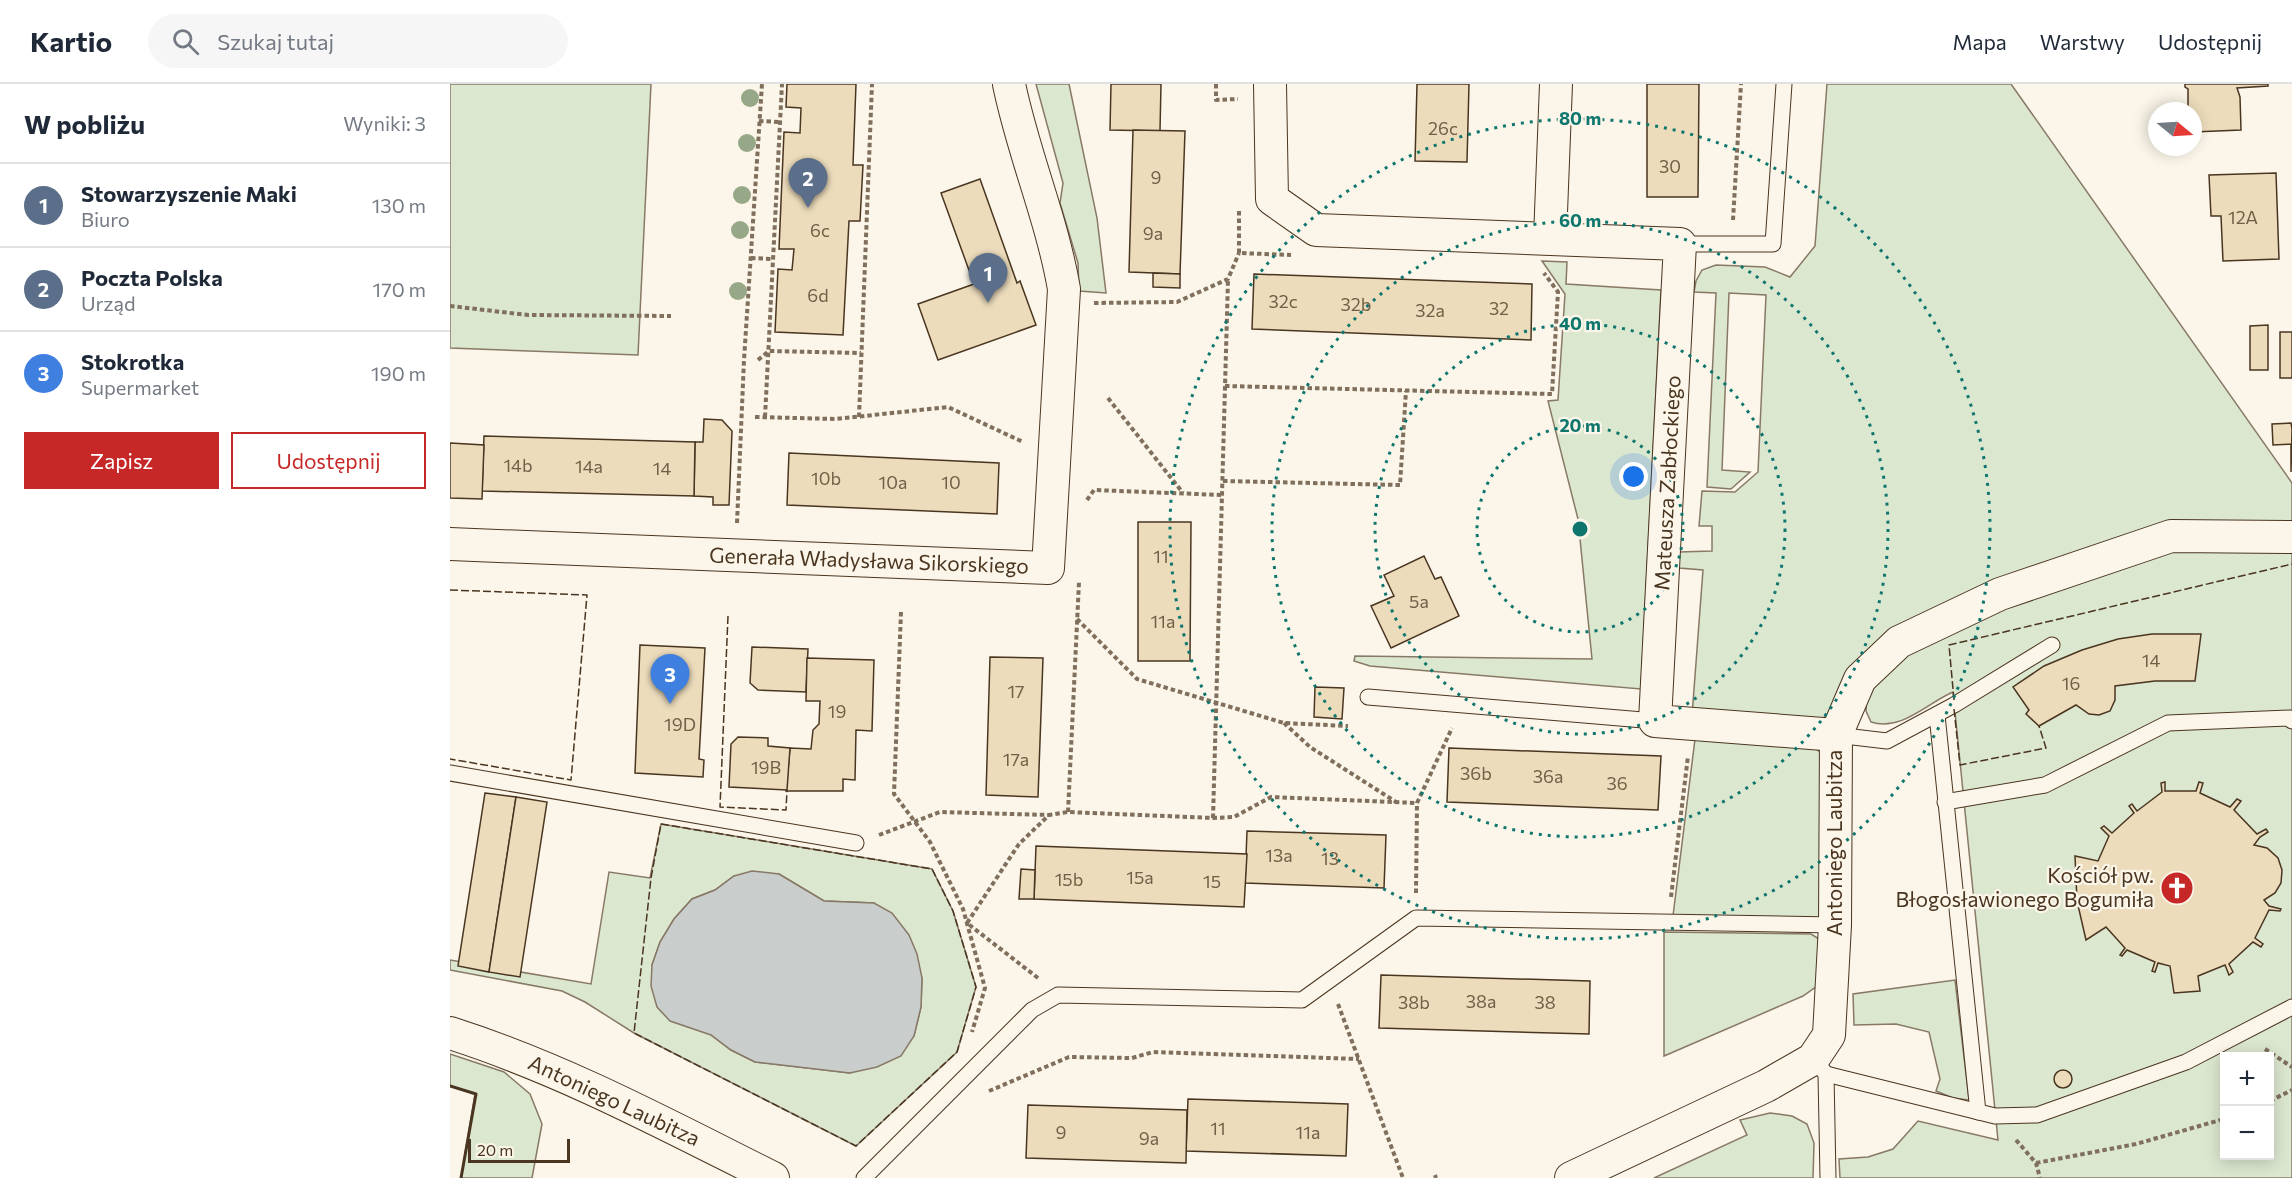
<!DOCTYPE html>
<html lang="pl">
<meta charset="utf-8">
<style>
:root{--surface:#fff;--page:#f6f6f7;--text:#1f2937;--muted:#747a83;--line:#e0e1e3;--accent:#c62828}
body{margin:0;font-family:Commissioner,sans-serif;background:var(--page);color:var(--text)}
.controls{position:absolute;right:18px;bottom:18px;display:grid;overflow:hidden;border-radius:0px;box-shadow:0 3px 15px #0003}
.controls button{width:54px;height:54px;display:grid;place-items:center;padding:0;border:0;border-bottom:2px solid var(--line);background:var(--surface);color:var(--text);font:30px sans-serif}
.compass{position:absolute;left:1698px;top:18px;width:54px;height:54px;border-radius:50%;background:var(--surface);box-shadow:0 3px 15px #0003;rotate:108deg}
.scale{position:absolute;left:18px;bottom:15px;width:102px;box-sizing:border-box;padding-left:6px;border:3px solid #4a3520;border-top:0;font-size:16px;line-height:21px;white-space:nowrap;color:#4a3520;-webkit-text-stroke:4px #fbf6e9;paint-order:stroke}
.you{position:absolute;left:1184px;top:393px;width:21px;height:21px;margin:-15px;border:4px solid #fff;border-radius:50%;background:#1a73e8;box-shadow:0 0 0 9px #1a73e833}
.badge{display:grid;place-items:center;width:39px;height:39px;border-radius:50%;background:var(--accent);color:#fff;font-size:20px;font-weight:700}
.pin{position:absolute;translate:-50% -50px;filter:drop-shadow(0 2px 3px #0008)}
.pin::after{content:'';position:absolute;top:32px;width:21px;height:18px;background:inherit;clip-path:polygon(0 0,100% 0,50% 100%)}
.list{margin:0;padding:0;list-style:none}
h2{display:flex;justify-content:space-between;align-items:center;height:78px;margin:0;padding:0 24px;font-size:26px}
h2 small{font-size:20px;font-weight:400;color:var(--muted)}
.list li{display:grid;grid-template-columns:39px 1fr auto;gap:18px;align-items:center;box-sizing:border-box;height:84px;padding:0 24px;border-top:2px solid var(--line)}
.list b{display:block;font-size:22px;white-space:nowrap}
.list p{margin:0;font-size:20px;white-space:nowrap;color:var(--muted)}
.list em{font-size:20px;font-style:normal;color:var(--muted)}
.actions{display:flex;gap:12px;padding:18px 24px}
.actions a{flex:1;padding:14px 0;border:2px solid var(--accent);border-radius:0px;text-align:center;font-size:21px;color:var(--accent)}
.actions .main{background:var(--accent);color:#fff}
.icon{flex:none;width:33px;height:33px;fill:none;stroke:currentColor;stroke-width:2;stroke-linecap:round;stroke-linejoin:round}
.map{position:relative;flex:none;width:1842px;height:1094px;overflow:hidden}
header{display:flex;align-items:center;gap:36px;box-sizing:border-box;height:84px;padding:0 30px;background:var(--surface);border-bottom:2px solid var(--line)}
header strong{font-size:28px}
nav{display:flex;gap:33px;margin-inline-start:auto;font-size:21px}
.search{width:420px;height:54px;background:var(--page);display:flex;align-items:center;gap:15px;box-sizing:border-box;padding:0 21px;border-radius:33px;color:var(--muted);font-size:22px}
main{display:flex}
aside{flex:1;background:var(--surface)}
.map>svg:first-child{display:block}
.green{fill:#dce7d0;stroke:#887966;stroke-width:1.5;fill-rule:evenodd}
.water{fill:#c9cecd;stroke:#887966;stroke-width:1.5}
.building{fill:#ecdcbc;stroke:#4a3520;stroke-width:1.5}
.lines{fill:none;stroke-linecap:round;stroke-linejoin:round}
.service-casing{stroke:#4a3520;stroke-width:17}
.minor-casing{stroke:#4a3520;stroke-width:34}
.path{stroke:#7f6f5c;stroke-width:4;stroke-dasharray:4.5 3;stroke-linecap:butt}
.service{stroke:#fbf6e9;stroke-width:15}
.minor{stroke:#fbf6e9;stroke-width:32}
.fence{stroke:#4a3520;stroke-width:1.5;stroke-dasharray:8 3;stroke-linecap:butt}
.wall{stroke:#4a3520;stroke-width:3}
.tree{fill:#96a887}
.ring{fill:none;stroke:#0f766e;stroke-width:3;stroke-dasharray:3 6}
.labels{text-anchor:middle;stroke-width:4.5;stroke-linejoin:round;paint-order:stroke}
.number-label{font-size:18px;fill:#725f47}
.street-label{font-size:21px;fill:#4a3520;stroke:#fbf6e9}
.poi-label{font-size:21px;fill:#4a3520;stroke:#fbf6e9;text-anchor:end}
.centre{fill:#0f766e;stroke:#fbf6e9;stroke-width:3}
.ring-label{font-size:18px;text-anchor:middle;font-weight:bold;fill:#0f766e;stroke:#fbf6e9;stroke-width:4.5;stroke-linejoin:round;paint-order:stroke}
</style>
<header>
<strong>Kartio</strong>
<div class="search"><svg class="icon" aria-label="search" viewBox="0 0 24 24"><circle cx="10" cy="10" r="6"/><path d="M15 15l6 6"/></svg>Szukaj tutaj</div>
<nav><a>Mapa</a><a>Warstwy</a><a>Udostępnij</a></nav>
</header>
<main>
<aside>
<h2>W pobliżu<small>Wyniki: 3</small></h2>
<ul class="list">
<li><span class="badge" style="background:#5c6f8a">1</span><div><b>Stowarzyszenie Maki</b><p>Biuro</p></div><em>130 m</em></li>
<li><span class="badge" style="background:#5c6f8a">2</span><div><b>Poczta Polska</b><p>Urząd</p></div><em>170 m</em></li>
<li><span class="badge" style="background:#3f7fe0">3</span><div><b>Stokrotka</b><p>Supermarket</p></div><em>190 m</em></li>
</ul>
<div class="actions"><a class="main">Zapisz</a><a>Udostępnij</a></div>
</aside>
<div class="map">
<svg width="1842" height="1094" viewBox="0 0 1842 1094">
<rect width="100%" height="100%" fill="#fbf6e9"/>
<g class="green">
<path d="M 0,0 L 201,0 L 188,271 L 0,264 Z"/>
<path d="M 586,0 L 619,0 L 647,134 L 656,209 L 629,207 L 628,179 L 610,119 L 613,99 Z"/>
<path d="M 1377,0 L 1561,0 L 1842,399 L 1842,443 L 1717,445 L 1449,546 L 1381,628 L 1368,638 L 1242,632 L 1253,486 L 1229,484 L 1229,468 L 1262,467 L 1262,442 L 1249,442 L 1252,407 L 1285,408 L 1308,388 L 1316,211 L 1279,209 L 1272,386 L 1300,388 L 1281,405 L 1257,403 L 1266,209 L 1244,208 L 1246,197 L 1252,186 L 1266,181 L 1315,183 L 1340,193 L 1365,162 Z"/>
<path d="M 1092,177 L 1117,178 L 1116,200 L 1211,206 L 1191,605 L 920,582 L 904,577 L 905,572 L 1142,575 L 1128,435 L 1098,317 L 1108,316 L 1115,210 Z"/>
<path d="M 1842,462 L 1842,1094 L 1390,1094 L 1389,1075 L 1418,1073 L 1443,1065 L 1468,1037 L 1548,1056 L 1503,608 C 1477,619 1451,648 1421,638 L 1416,627 L 1417,612 L 1456,562 L 1549,521 L 1718,466 ZM 1774,972 L 1820,972 L 1820,1072 L 1774,1072 Z"/>
<path d="M 1245,655 L 1361,662 L 1374,670 L 1370,835 L 1223,832 Z"/>
<path d="M 211,740 L 482,785 L 503,827 L 526,903 L 507,968 L 406,1062 L 184,949 L 135,918 L 112,907 L 0,886 L 0,876 L 141,900 L 159,788 L 200,794 ZM 329,790 L 374,817 L 424,819 L 472,894 L 471,923 L 464,952 L 400,989 L 305,978 L 281,966 L 261,951 L 202,881 L 210,858 L 224,835 L 242,815 L 265,806 L 284,792 Z"/>
<path d="M 1214,848 L 1361,850 L 1369,855 L 1367,902 L 1353,912 L 1214,972 Z"/>
<path d="M 1505,896 L 1519,1016 L 1503,1014 L 1486,1007 L 1490,995 L 1479,948 L 1446,940 L 1404,941 L 1403,910 Z"/>
<path d="M 0,970 L 54,988 L 80,1010 L 92,1040 L 82,1094 L 11,1094 L 25,1010 L 0,1002 Z"/>
<path d="M 1320,1029 L 1342,1032 L 1357,1040 L 1364,1059 L 1363,1094 L 1204,1094 L 1297,1051 L 1290,1036 Z"/>
</g>
<path class="water" d="M 302,787 L 329,790 L 374,817 L 424,819 L 442,829 L 459,851 L 467,870 L 472,894 L 471,923 L 464,952 L 451,972 L 427,983 L 400,989 L 305,978 L 281,966 L 261,951 L 220,937 L 207,923 L 201,902 L 202,881 L 210,858 L 224,835 L 242,815 L 265,806 L 284,792 Z"/>
<g class="building">
<path d="M 337,0 L 406,0 L 403,81 L 413,81 L 410,137 L 399,137 L 393,251 L 325,248 L 328,185 L 342,186 L 344,165 L 329,165 L 334,48 L 350,49 L 351,24 L 336,23 Z"/>
<path d="M 661,0 L 711,0 L 710,47 L 660,46 Z"/>
<path d="M 967,0 L 1019,0 L 1017,78 L 965,77 Z"/>
<path d="M 1197,0 L 1249,0 L 1248,113 L 1197,113 Z"/>
<path d="M 1735,0 L 1818,0 L 1818,2 L 1787,4 L 1790,13 L 1791,46 L 1743,48 L 1743,27 L 1738,27 L 1738,5 L 1735,3 Z"/>
<path d="M 683,46 L 735,47 L 730,190 L 679,188 Z"/>
<path d="M 1826,89 L 1829,175 L 1773,177 L 1771,132 L 1761,132 L 1759,91 Z"/>
<path d="M 530,95 L 567,199 L 570,197 L 586,241 L 488,276 L 468,220 L 524,200 L 491,109 Z"/>
<path d="M 703,189 L 730,190 L 730,204 L 703,203 Z"/>
<path d="M 804,190 L 1082,200 L 1081,256 L 802,245 Z"/>
<path d="M 1818,241 L 1818,286 L 1800,286 L 1800,242 Z"/>
<rect x="1830" y="248" width="12" height="46"/>
<path d="M 254,335 L 272,336 L 282,347 L 279,421 L 263,421 L 263,413 L 244,412 L 245,358 L 253,358 Z"/>
<path d="M 1841,339 L 1842,345 L 1841,388 L 1841,360 L 1823,361 L 1822,340 Z"/>
<path d="M 34,352 L 245,358 L 244,412 L 32,407 Z"/>
<path d="M 0,359 L 34,361 L 32,415 L 0,414 Z"/>
<path d="M 339,369 L 549,379 L 547,430 L 337,421 Z"/>
<path d="M 688,438 L 741,438 L 740,577 L 688,577 Z"/>
<path d="M 974,472 L 985,495 L 991,493 L 1009,532 L 941,564 L 921,522 L 944,512 L 934,491 Z"/>
<path d="M 1702,550 L 1751,550 L 1745,597 L 1705,597 L 1665,602 L 1665,616 L 1660,627 L 1649,631 L 1639,630 L 1626,621 L 1589,642 L 1576,630 L 1579,626 L 1563,603 L 1594,582 L 1632,566 L 1668,555 Z"/>
<path d="M 190,561 L 255,564 L 249,675 L 254,676 L 253,693 L 185,689 Z"/>
<path d="M 302,563 L 358,565 L 356,608 L 308,606 L 300,599 Z"/>
<path d="M 540,573 L 593,574 L 588,713 L 536,711 Z"/>
<path d="M 357,574 L 424,576 L 422,647 L 406,646 L 405,696 L 393,695 L 393,707 L 336,707 L 340,664 L 361,665 L 363,646 L 369,640 L 370,617 L 356,617 Z"/>
<path d="M 865,603 L 894,604 L 892,635 L 864,633 Z"/>
<path d="M 288,653 L 318,654 L 318,662 L 340,664 L 337,706 L 279,703 L 281,660 Z"/>
<path d="M 999,664 L 1211,672 L 1208,726 L 997,718 Z"/>
<path d="M 1715,698 L 1715,707 L 1746,707 L 1749,698 L 1753,699 L 1750,709 L 1780,723 L 1787,715 L 1791,717 L 1784,726 L 1807,750 L 1816,745 L 1818,748 L 1810,753 L 1804,761 L 1817,764 L 1828,774 L 1832,786 L 1831,799 L 1825,809 L 1814,816 L 1819,822 L 1831,825 L 1830,827 L 1819,826 L 1805,854 L 1813,860 L 1811,863 L 1803,858 L 1779,880 L 1783,888 L 1779,891 L 1775,881 L 1748,892 L 1750,907 L 1724,909 L 1720,882 L 1708,879 L 1705,888 L 1702,887 L 1705,878 L 1677,866 L 1672,872 L 1670,871 L 1675,864 L 1656,843 L 1636,856 L 1627,817 L 1625,772 L 1648,777 L 1659,752 L 1651,744 L 1654,742 L 1662,749 L 1684,729 L 1679,722 L 1682,720 L 1687,727 L 1712,708 L 1711,699 Z"/>
<path d="M 35,709 L 66,713 L 39,888 L 8,882 Z"/>
<path d="M 66,713 L 97,718 L 70,893 L 39,888 Z"/>
<path d="M 797,747 L 936,751 L 934,804 L 795,799 Z"/>
<path d="M 586,762 L 797,770 L 794,823 L 584,815 Z"/>
<path d="M 571,785 L 585,786 L 584,815 L 569,815 Z"/>
<path d="M 931,891 L 1140,897 L 1139,950 L 929,944 Z"/>
<circle cx="1613" cy="995" r="9"/>
<path d="M 738,1015 L 898,1020 L 896,1072 L 736,1067 Z"/>
<path d="M 578,1021 L 737,1026 L 736,1079 L 576,1074 Z"/>
</g>
<g class="lines">
<g class="service-casing">
<g id="service">
<path d="M 1230,160 L 1323,160 L 1334,0"/>
<path d="M 918,613 L 1205,637"/>
<path d="M 1487,631 L 1528,1028"/>
<path d="M 1386,651 L 1437,657 L 1504,621 L 1602,561"/>
<path d="M 0,689 L 406,759"/>
<path d="M 1495,718 L 1595,701 L 1718,639 L 1840,634 L 1842,637"/>
<path d="M 1371,984 L 1376,990 L 1378,1094"/>
<path d="M 1376,990 L 1545,1032 L 1587,1031 L 1736,978 L 1842,923"/>
<path d="M 414,1094 L 582,926 L 608,911 L 852,916 L 966,834 L 1385,841"/>
</g>
</g>
<g class="minor-casing">
<g id="minor">
<path d="M 820,0 L 822,115 L 866,146 L 1230,160 L 1205,637 L 1386,651"/>
<path d="M 1100,154 L 1106,0"/>
<path d="M 0,460 L 598,484 L 614,205 C 602,135 573,69 559,0"/>
<path d="M 0,949 C 113,985 217,1041 323,1094"/>
<path d="M 1121,1094 L 1316,1002 L 1363,975 L 1379,951 L 1385,841 L 1386,651 L 1410,595 L 1449,558 L 1550,510 L 1721,452 L 1842,453"/>
</g>
</g>
<g class="path">
<path d="M 766,0 L 766,16 L 788,15"/>
<path d="M 309,37 L 330,38"/>
<path d="M 789,127 L 789,169 L 841,171"/>
<path d="M 1283,136 L 1291,0"/>
<path d="M 301,174 L 323,175"/>
<path d="M 644,219 L 727,218 L 778,195 L 789,169"/>
<path d="M 0,222 L 78,231 L 221,232"/>
<path d="M 308,276 L 319,267 L 411,269"/>
<path d="M 775,302 L 1102,310 L 1108,208 L 1094,189"/>
<path d="M 658,314 L 733,409"/>
<path d="M 305,333 L 386,335 L 498,323 L 573,358"/>
<path d="M 315,333 L 332,0"/>
<path d="M 409,333 L 422,0"/>
<path d="M 773,397 L 950,401 L 956,307"/>
<path d="M 637,416 L 644,406 L 772,411"/>
<path d="M 287,439 L 294,276 L 312,0"/>
<path d="M 451,528 L 444,710 L 480,758 L 513,825 L 535,904 L 522,948"/>
<path d="M 627,535 L 687,595 L 834,639 L 898,642"/>
<path d="M 834,639 L 860,663 L 946,718"/>
<path d="M 618,728 L 629,498"/>
<path d="M 763,734 L 778,195"/>
<path d="M 429,751 L 490,728 L 599,731"/>
<path d="M 966,809 L 967,719 L 1002,644"/>
<path d="M 1221,813 L 1238,672"/>
<path d="M 588,894 L 517,839 L 569,760 L 599,731 L 618,728 L 763,734 L 784,733 L 821,713 L 967,719"/>
<path d="M 888,920 L 953,1094"/>
<path d="M 1815,965 L 1842,983"/>
<path d="M 539,1007 L 619,973 L 682,974 L 703,968 L 909,975"/>
<path d="M 1820,1017 L 1842,1006"/>
<path d="M 1566,1056 L 1586,1079 L 1590,1094"/>
<path d="M 1586,1079 L 1686,1060 L 1774,1035"/>
<path d="M 985,1091 L 986,1094"/>
</g>
<use href="#service" class="service"/>
<use href="#minor" class="minor"/>
<g class="fence">
<path d="M 0,506 L 137,511 L 121,696 L 0,675"/>
<path d="M 278,532 L 270,723 L 336,726 L 337,706"/>
<path d="M 1504,616 L 1499,561 L 1842,480"/>
<path d="M 1504,625 L 1510,681 L 1596,664 L 1589,642"/>
<path d="M 211,740 L 482,785 L 503,827 L 526,903 L 507,968 L 406,1062 L 184,949 L 201,794 Z"/>
</g>
<path class="wall" d="M 0,1002 L 26,1010 L 11,1094"/>
</g>
<g class="tree">
<circle cx="300" cy="14" r="9"/>
<circle cx="297" cy="59" r="9"/>
<circle cx="292" cy="111" r="9"/>
<circle cx="290" cy="146" r="9"/>
<circle cx="288" cy="207" r="9"/>
</g>
<g class="ring">
<circle cx="1130" cy="445" r="103"/>
<circle cx="1130" cy="445" r="205"/>
<circle cx="1130" cy="445" r="308"/>
<circle cx="1130" cy="445" r="410"/>
</g>
<defs>
<g id="church-disc" transform="scale(1.725)"><circle r="9.5" fill="#c62828" stroke="#fbf6e9"/><path d="M-1.2-6h2.4v3.5h3.3v2.4h-3.3V6h-2.4V-.1h-3.3v-2.4h3.3Z" fill="#fff"/></g>
</defs>
<g fill-rule="evenodd">
<use href="#church-disc" x="1727" y="804"/>
</g>
<g class="labels">
<g class="number-label">
<text x="993" y="51">26c</text>
<text x="1220" y="89">30</text>
<text x="706" y="100">9</text>
<text x="1793" y="140">12A</text>
<text x="370" y="153">6c</text>
<text x="703" y="156">9a</text>
<text x="368" y="218">6d</text>
<text x="833" y="224">32c</text>
<text x="906" y="227">32b</text>
<text x="1049" y="231">32</text>
<text x="980" y="233">32a</text>
<text x="68" y="388">14b</text>
<text x="139" y="389">14a</text>
<text x="212" y="391">14</text>
<text x="376" y="401">10b</text>
<text x="443" y="405">10a</text>
<text x="501" y="405">10</text>
<text x="711" y="479">11</text>
<text x="969" y="524">5a</text>
<text x="713" y="544">11a</text>
<text x="1701" y="583">14</text>
<text x="1621" y="606">16</text>
<text x="566" y="614">17</text>
<text x="387" y="634">19</text>
<text x="230" y="647">19D</text>
<text x="566" y="682">17a</text>
<text x="316" y="690">19B</text>
<text x="1026" y="696">36b</text>
<text x="1098" y="699">36a</text>
<text x="1167" y="706">36</text>
<text x="829" y="778">13a</text>
<text x="880" y="781">13</text>
<text x="690" y="800">15a</text>
<text x="619" y="802">15b</text>
<text x="762" y="804">15</text>
<text x="1031" y="924">38a</text>
<text x="964" y="925">38b</text>
<text x="1095" y="925">38</text>
<text x="768" y="1051">11</text>
<text x="611" y="1055">9</text>
<text x="858" y="1055">11a</text>
<text x="699" y="1061">9a</text>
</g>
<g class="street-label">
<text transform="translate(1218 399) rotate(-87)" y="7">Mateusza Zabłockiego</text>
<text transform="translate(419 477) rotate(2)" y="7">Generała Władysława Sikorskiego</text>
<text transform="translate(1385 759) rotate(-90)" y="7">Antoniego Laubitza</text>
<text transform="translate(164 1017) rotate(25)" y="7">Antoniego Laubitza</text>
</g>
<g class="poi-label">
<text x="1704" y="799">Kościół pw.<tspan x="1704" dy="24">Błogosławionego Bogumiła</tspan></text>
</g>
</g>
<circle cx="1130" cy="445" r="9" class="centre"/>
<g class="ring-label">
<text x="1130" y="41">80 m</text>
<text x="1130" y="143">60 m</text>
<text x="1130" y="246">40 m</text>
<text x="1130" y="348">20 m</text>
</g>
</svg>
<div class="controls">
<button>+</button>
<button>−</button>
</div>
<svg class="compass" viewBox="-18 -18 36 36"><path d="M0-13l5 13h-10z" fill="#e53935"/><path d="M0 13l5-13h-10z" fill="#747a83"/></svg>
<div class="scale">20 m</div>
<div class="you"></div>
<div class="pin badge" style="left:538px;top:219px;background:#5c6f8a">1</div>
<div class="pin badge" style="left:358px;top:124px;background:#5c6f8a">2</div>
<div class="pin badge" style="left:220px;top:620px;background:#3f7fe0">3</div>
</div>
</main>
